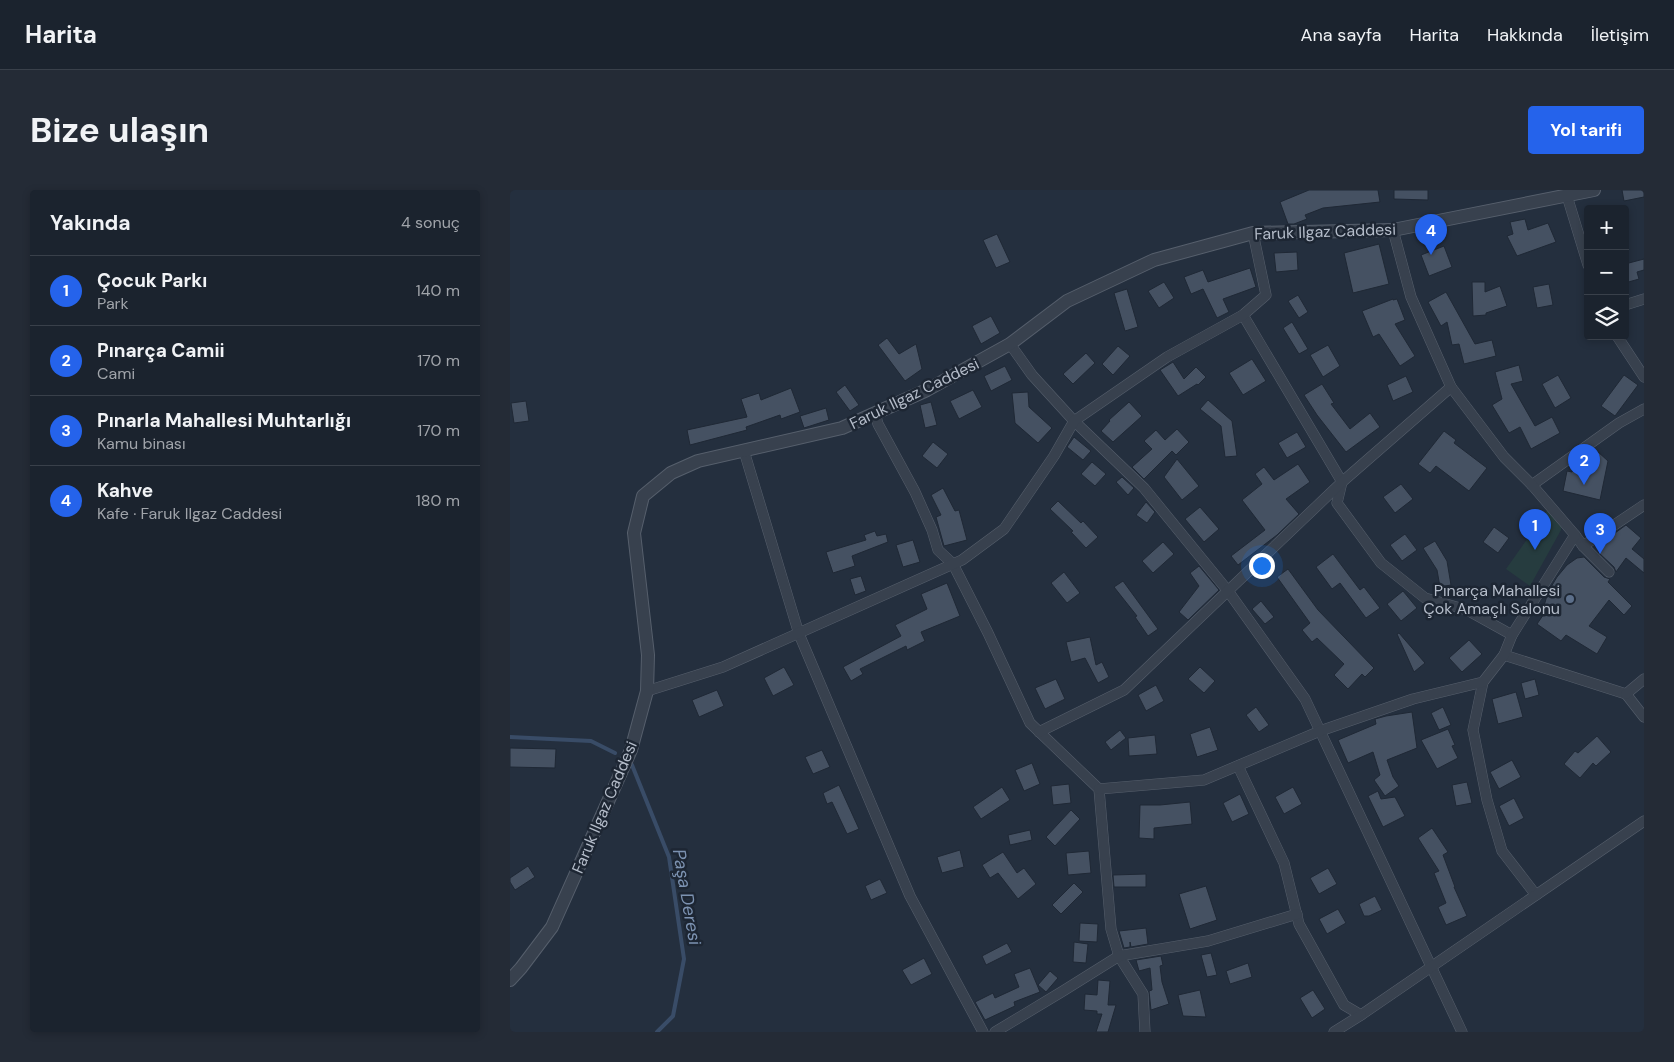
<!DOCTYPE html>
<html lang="tr">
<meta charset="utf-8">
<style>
:root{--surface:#1b232e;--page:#242b36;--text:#f1f3f6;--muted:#a0a4aa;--line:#39404a;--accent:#2563eb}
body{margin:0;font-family:"DM Sans",sans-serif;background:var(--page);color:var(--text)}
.controls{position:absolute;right:15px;top:15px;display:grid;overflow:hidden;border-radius:5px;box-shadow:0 2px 8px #0003}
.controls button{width:45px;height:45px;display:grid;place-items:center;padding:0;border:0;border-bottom:1px solid var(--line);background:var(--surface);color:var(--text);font:25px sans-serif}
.you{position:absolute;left:751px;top:375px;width:18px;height:18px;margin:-12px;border:4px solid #fff;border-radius:50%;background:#1a73e8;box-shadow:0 0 0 8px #1a73e833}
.badge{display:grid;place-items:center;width:32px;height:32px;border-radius:50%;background:var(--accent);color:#fff;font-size:16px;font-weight:700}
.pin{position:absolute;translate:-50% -41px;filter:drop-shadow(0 1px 2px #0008)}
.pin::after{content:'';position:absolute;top:26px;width:18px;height:15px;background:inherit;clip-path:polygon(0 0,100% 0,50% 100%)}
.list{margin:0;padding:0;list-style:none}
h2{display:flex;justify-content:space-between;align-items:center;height:65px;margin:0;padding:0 20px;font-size:21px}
h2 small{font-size:16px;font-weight:400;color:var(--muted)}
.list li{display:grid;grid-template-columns:32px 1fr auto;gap:15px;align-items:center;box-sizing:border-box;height:70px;padding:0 20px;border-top:1px solid var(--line)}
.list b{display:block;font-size:19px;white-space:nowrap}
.list p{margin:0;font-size:16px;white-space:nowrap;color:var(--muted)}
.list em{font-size:16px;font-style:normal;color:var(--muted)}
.icon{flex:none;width:28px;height:28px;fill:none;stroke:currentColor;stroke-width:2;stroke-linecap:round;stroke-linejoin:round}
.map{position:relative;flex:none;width:1134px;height:842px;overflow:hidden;border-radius:5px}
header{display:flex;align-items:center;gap:30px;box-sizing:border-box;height:70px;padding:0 25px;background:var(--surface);border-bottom:1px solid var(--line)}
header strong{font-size:24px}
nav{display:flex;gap:28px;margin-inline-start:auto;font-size:18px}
.intro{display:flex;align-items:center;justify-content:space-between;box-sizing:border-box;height:120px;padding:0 30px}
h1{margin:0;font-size:35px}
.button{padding:12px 22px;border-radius:5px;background:var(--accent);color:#fff;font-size:18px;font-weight:700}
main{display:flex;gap:30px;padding:0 30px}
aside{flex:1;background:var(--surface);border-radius:5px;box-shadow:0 2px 8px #0003}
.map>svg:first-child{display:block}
.green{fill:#263c3f}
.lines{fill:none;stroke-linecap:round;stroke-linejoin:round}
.stream{stroke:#394c67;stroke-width:4}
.building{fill:#455162;stroke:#1f2835}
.minor-casing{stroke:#565f6c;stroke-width:11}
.tertiary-casing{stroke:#565f6c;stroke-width:14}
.minor{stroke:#38414e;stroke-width:10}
.tertiary{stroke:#38414e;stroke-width:12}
.service-dot{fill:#5c6f8a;stroke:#1d2633;stroke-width:2}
.labels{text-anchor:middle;stroke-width:5;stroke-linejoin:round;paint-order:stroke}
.street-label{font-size:16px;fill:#b4bcc9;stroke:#1d2633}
.poi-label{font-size:16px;fill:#b4bcc9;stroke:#1d2633;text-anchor:end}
.water-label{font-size:18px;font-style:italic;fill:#7c92b1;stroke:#1d2633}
</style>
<header>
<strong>Harita</strong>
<nav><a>Ana sayfa</a><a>Harita</a><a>Hakkında</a><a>İletişim</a></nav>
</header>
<div class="intro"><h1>Bize ulaşın</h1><a class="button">Yol tarifi</a></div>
<main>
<aside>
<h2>Yakında<small>4 sonuç</small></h2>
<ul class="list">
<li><span class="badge">1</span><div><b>Çocuk Parkı</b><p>Park</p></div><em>140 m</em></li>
<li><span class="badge">2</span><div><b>Pınarça Camii</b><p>Cami</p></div><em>170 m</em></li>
<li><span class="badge">3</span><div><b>Pınarla Mahallesi Muhtarlığı</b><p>Kamu binası</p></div><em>170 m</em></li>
<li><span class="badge">4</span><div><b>Kahve</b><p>Kafe · Faruk Ilgaz Caddesi</p></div><em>180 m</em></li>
</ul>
</aside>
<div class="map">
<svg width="1134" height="842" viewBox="0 0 1134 842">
<rect width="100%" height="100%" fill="#242f3e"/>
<path class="green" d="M 1039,318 L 1052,333 L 1051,340 L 1020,396 L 996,379 Z"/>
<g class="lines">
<g class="stream">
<path d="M 0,547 L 81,551 L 105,563"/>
<path d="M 122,575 L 159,667 L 174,769 L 163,826 L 147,842"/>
</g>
</g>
<g class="building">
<path d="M 799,0 L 868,0 L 870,12 L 813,18 L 795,25 L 797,29 L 784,34 L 778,34 L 770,12 Z"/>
<path d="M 884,0 L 918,0 L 918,10 L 884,9 Z"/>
<path d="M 1112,0 L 1134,0 L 1134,7 L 1114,11 Z"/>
<path d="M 1015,29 L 1018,40 L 1038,33 L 1046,52 L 1007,66 L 997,46 L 1003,44 L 1000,32 Z"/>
<path d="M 487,44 L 500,72 L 486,78 L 473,50 Z"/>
<path d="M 869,54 L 879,94 L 843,103 L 834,63 Z"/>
<path d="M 934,56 L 942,77 L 919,86 L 911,65 Z"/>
<path d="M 787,62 L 788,80 L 766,82 L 764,63 Z"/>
<path d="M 1134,69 L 1134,80 L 1127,82 L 1129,89 L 1115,93 L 1115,74 Z"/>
<path d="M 740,78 L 746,97 L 713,109 L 719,122 L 707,128 L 693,99 L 681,104 L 674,87 L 693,80 L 698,92 Z"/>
<path d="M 654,92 L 664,108 L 649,118 L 638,101 Z"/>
<path d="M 962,92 L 975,92 L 975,102 L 990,96 L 997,116 L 976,123 L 976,125 L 963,126 Z"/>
<path d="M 1039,94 L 1043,115 L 1027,118 L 1023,97 Z"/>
<path d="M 617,99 L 628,137 L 615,141 L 604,103 Z"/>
<path d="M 936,102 L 965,154 L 982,150 L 986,166 L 954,174 L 949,154 L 942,155 L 937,132 L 931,136 L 918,112 Z"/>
<path d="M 788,105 L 798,122 L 789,128 L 778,111 Z"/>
<path d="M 883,109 L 883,110 L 887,109 L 895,130 L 885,134 L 905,166 L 890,176 L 869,144 L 863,147 L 852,121 Z"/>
<path d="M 481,126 L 490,143 L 471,154 L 462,136 Z"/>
<path d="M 782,132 L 798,159 L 789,164 L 773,138 Z"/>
<path d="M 377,148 L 389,164 L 406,154 L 412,179 L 395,191 L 368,155 Z"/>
<path d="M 818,155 L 830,176 L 813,187 L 800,165 Z"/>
<path d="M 608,156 L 620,166 L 603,185 L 592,174 Z"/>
<path d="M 576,163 L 585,173 L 563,194 L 553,184 Z"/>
<path d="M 742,169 L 756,191 L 733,205 L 719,183 Z"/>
<path d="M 663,172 L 674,189 L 686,177 L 696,187 L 688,195 L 687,194 L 668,206 L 650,180 Z"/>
<path d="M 1009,175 L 1013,191 L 1001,194 L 1025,236 L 1042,227 L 1050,243 L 1021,259 L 1010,237 L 999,243 L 982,215 L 992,209 L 985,182 Z"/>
<path d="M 495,176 L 502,190 L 481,201 L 474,186 Z"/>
<path d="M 1048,185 L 1061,208 L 1045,218 L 1032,194 Z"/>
<path d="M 1114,185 L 1128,195 L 1105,226 L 1091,216 Z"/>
<path d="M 896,186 L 903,202 L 883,211 L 877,195 Z"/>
<path d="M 812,194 L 824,213 L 821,214 L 840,239 L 860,223 L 870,237 L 836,262 L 807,225 L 794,205 Z"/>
<path d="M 335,195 L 349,215 L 340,221 L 326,202 Z"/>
<path d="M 281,198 L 290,222 L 271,229 L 270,225 L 236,237 L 237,240 L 180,255 L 177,240 L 237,227 L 231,209 L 249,203 L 251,210 Z"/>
<path d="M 463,200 L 472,217 L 449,229 L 440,211 Z"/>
<path d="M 518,202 L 519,217 L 542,238 L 528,253 L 505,233 L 502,203 Z"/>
<path d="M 698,210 L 722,231 L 727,266 L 715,267 L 711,236 L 690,219 Z"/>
<path d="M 16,211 L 19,231 L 4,233 L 1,213 Z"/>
<path d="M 421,212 L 427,235 L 415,238 L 410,215 Z"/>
<path d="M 619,212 L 632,226 L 603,252 L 591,241 L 600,231 L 599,230 Z"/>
<path d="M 316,218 L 319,230 L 294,238 L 290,226 Z"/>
<path d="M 667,239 L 679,252 L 666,265 L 662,261 L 634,289 L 622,277 L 642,259 L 634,251 L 646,240 L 655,250 Z"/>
<path d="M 934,241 L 946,250 L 944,253 L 977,278 L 959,301 L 926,276 L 920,283 L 908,274 Z"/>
<path d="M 787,242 L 796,257 L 777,268 L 768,253 Z"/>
<path d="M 564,247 L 581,261 L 573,270 L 557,257 Z"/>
<path d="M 423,252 L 438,264 L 427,278 L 412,266 Z"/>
<path d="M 1087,261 L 1098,271 L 1090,310 L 1053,301 L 1057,281 L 1062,282 L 1069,275 Z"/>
<path d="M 667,269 L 689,296 L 672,310 L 654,287 Z"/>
<path d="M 582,272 L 596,284 L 585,296 L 571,284 Z"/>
<path d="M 788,274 L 800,292 L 776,309 L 789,324 L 767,345 L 728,375 L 721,366 L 755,340 L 732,310 L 752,294 L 745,284 L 754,277 L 764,290 Z"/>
<path d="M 612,287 L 624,298 L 618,305 L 606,292 Z"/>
<path d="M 891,294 L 903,309 L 885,323 L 873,307 Z"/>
<path d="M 433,298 L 445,321 L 449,320 L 457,350 L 434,356 L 426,327 L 431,325 L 421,305 Z"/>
<path d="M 548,311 L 571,333 L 573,331 L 588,347 L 576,358 L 561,342 L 563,341 L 540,319 Z"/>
<path d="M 636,312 L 645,322 L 637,333 L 626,325 Z"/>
<path d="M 690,317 L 709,339 L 694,352 L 675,329 Z"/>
<path d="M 1116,335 L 1131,348 L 1122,359 L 1134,369 L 1134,383 L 1116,368 L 1106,382 L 1104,377 L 1088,362 L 1105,343 Z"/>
<path d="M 984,337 L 999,348 L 988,363 L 973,352 Z"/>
<path d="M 365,341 L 367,346 L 376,344 L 378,352 L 342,366 L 345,376 L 323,383 L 316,362 L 356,350 L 354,345 Z"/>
<path d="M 895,344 L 907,360 L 892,371 L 880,355 Z"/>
<path d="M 403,350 L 410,372 L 393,377 L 386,355 Z"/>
<path d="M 925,351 L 937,371 L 941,395 L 930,397 L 927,380 L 913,358 Z"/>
<path d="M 653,352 L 664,364 L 643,383 L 632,371 Z"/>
<path d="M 823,364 L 850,400 L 854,397 L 870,418 L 856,428 L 830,393 L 822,399 L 806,377 Z"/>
<path d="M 1074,367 L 1094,387 L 1100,389 L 1098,392 L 1122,416 L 1114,425 L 1099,410 L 1079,436 L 1097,447 L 1087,464 L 1056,445 L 1051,451 L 1027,434 L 1038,418 L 1034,416 L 1038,402 L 1047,387 L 1057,375 L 1067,368 Z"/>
<path d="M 689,376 L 709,400 L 678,430 L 669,422 L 689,396 L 680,383 Z"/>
<path d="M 778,379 L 808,420 L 864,478 L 855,487 L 852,484 L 838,499 L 824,485 L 834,474 L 807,448 L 802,452 L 792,440 L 800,433 L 767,387 Z"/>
<path d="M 554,382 L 570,403 L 557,413 L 541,393 Z"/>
<path d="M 351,386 L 356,401 L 345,405 L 340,389 Z"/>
<path d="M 613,391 L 648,439 L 638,446 L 625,427 L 627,426 L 604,397 Z"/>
<path d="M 437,393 L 450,426 L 411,442 L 415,451 L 397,460 L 396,456 L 350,479 L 353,484 L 341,491 L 333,477 L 391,446 L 385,435 L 417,419 L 411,404 Z"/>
<path d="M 893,401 L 907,418 L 891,431 L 877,414 Z"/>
<path d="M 751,411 L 764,427 L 755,434 L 742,419 Z"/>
<path d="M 889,443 L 915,473 L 904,482 L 887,444 Z"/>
<path d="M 580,447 L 586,475 L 592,472 L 599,487 L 588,493 L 575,468 L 561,472 L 556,452 Z"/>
<path d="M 959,450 L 972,464 L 952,482 L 939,468 Z"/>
<path d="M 274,477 L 284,495 L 263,506 L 254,488 Z"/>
<path d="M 690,477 L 705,491 L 694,503 L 678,489 Z"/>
<path d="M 546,489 L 555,509 L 535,519 L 525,498 Z"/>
<path d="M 1025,489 L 1029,505 L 1015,509 L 1011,493 Z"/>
<path d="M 646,495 L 654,511 L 636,521 L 628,505 Z"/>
<path d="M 207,500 L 214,516 L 189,527 L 182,510 Z"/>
<path d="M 1006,502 L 1013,527 L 988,534 L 982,509 Z"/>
<path d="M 746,517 L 759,535 L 749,542 L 736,525 Z"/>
<path d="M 933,517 L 941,535 L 929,540 L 921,523 Z"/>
<path d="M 902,522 L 907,558 L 877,570 L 883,587 L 889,596 L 875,606 L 864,590 L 870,585 L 863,562 L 838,573 L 828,550 L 866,534 L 865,529 L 876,526 Z"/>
<path d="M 700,537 L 708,560 L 687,567 L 680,544 Z"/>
<path d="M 938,539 L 945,555 L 942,556 L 948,568 L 927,579 L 911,550 Z"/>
<path d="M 610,540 L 616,548 L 601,560 L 595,552 Z"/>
<path d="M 645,545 L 647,564 L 619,566 L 618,548 Z"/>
<path d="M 1087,546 L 1101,562 L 1086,576 L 1083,573 L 1070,588 L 1054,574 L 1065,561 L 1068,563 Z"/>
<path d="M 0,558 L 46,559 L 45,578 L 0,577 Z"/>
<path d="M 312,560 L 320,577 L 303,584 L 295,567 Z"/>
<path d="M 1002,570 L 1011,587 L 989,599 L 980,582 Z"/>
<path d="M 522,573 L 530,594 L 514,601 L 505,580 Z"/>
<path d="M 957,592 L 962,613 L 946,616 L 942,595 Z"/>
<path d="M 559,594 L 561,613 L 543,615 L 541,596 Z"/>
<path d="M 329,595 L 349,639 L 337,644 L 322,612 L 317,614 L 313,603 Z"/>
<path d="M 492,597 L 500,610 L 471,629 L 463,617 Z"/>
<path d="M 783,597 L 792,614 L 774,624 L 765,607 Z"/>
<path d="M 868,601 L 871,609 L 885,607 L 895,626 L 873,637 L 858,606 Z"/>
<path d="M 730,604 L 739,624 L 722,632 L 713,613 Z"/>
<path d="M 1004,608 L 1014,628 L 999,636 L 989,616 Z"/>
<path d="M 680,612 L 682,634 L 644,638 L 644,649 L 629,648 L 630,615 L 650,615 Z"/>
<path d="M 561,620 L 570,629 L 545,656 L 536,647 Z"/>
<path d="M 922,638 L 938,662 L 933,665 L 945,697 L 944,697 L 957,726 L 936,735 L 928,717 L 936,713 L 924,683 L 929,681 L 908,648 Z"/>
<path d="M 520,640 L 522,650 L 500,655 L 498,645 Z"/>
<path d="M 450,660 L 454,677 L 432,683 L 427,667 Z"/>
<path d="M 579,661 L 581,683 L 558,685 L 556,663 Z"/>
<path d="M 493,662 L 507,683 L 514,678 L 526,694 L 508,709 L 488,683 L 480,688 L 472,675 Z"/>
<path d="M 18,676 L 25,687 L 5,700 L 0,692 L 0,688 Z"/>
<path d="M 818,678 L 827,694 L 809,704 L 800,688 Z"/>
<path d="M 636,684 L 636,697 L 604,697 L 603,685 Z"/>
<path d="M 370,689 L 377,703 L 361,710 L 355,696 Z"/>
<path d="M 564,693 L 573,702 L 551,724 L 542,715 Z"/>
<path d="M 696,696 L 707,730 L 680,739 L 669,704 Z"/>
<path d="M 865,706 L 872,720 L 859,726 L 854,726 L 849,714 Z"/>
<path d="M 828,719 L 836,733 L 817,744 L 809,729 Z"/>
<path d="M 570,733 L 588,734 L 587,752 L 569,751 Z"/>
<path d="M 636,738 L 638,754 L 621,757 L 620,752 L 620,757 L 614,758 L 609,741 Z"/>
<path d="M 564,752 L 578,754 L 576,773 L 563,772 Z"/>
<path d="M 497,753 L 502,762 L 476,775 L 472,766 Z"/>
<path d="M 701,763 L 707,785 L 697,787 L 691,765 Z"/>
<path d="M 651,766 L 653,775 L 650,776 L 652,792 L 659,814 L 641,820 L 639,801 L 642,800 L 640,778 L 629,781 L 626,770 Z"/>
<path d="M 414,768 L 422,784 L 401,795 L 392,780 Z"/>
<path d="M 738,773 L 742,787 L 720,794 L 716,781 Z"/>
<path d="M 520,778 L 530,802 L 504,812 L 505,816 L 475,830 L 465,812 L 483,803 L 485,808 L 509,797 L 504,784 Z"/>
<path d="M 540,781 L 548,788 L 536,802 L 528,795 Z"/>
<path d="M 588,790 L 600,791 L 598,815 L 606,815 L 598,842 L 586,842 L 592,824 L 587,824 L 587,821 L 574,820 L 575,804 L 587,805 Z"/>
<path d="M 690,800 L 696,827 L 673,826 L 668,805 Z"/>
<path d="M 803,800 L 815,819 L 802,828 L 790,808 Z"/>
</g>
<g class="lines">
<g class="minor-casing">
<g id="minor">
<path d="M 1057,6 L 1078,75"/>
<path d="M 1115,115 L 1134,109"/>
<path d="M 733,125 L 832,292 L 827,313 L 871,373 L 915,408 L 957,420 L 1002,445"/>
<path d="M 1107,146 L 1134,187"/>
<path d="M 500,154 L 522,185 L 564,231 L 634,298 L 718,401 L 795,509 L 952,842"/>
<path d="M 365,223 L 368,234 L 405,302 L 422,340 L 428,360 L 443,374 L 478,443 L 520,533 L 589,599 L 601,739 L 609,766 L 633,804 L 635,842"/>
<path d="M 234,261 L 289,444 L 400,706 L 473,842"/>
<path d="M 1022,295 L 1109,233 L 1134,219"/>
<path d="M 1065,345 L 1073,356 L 1134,315"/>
<path d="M 1073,356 L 1099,382"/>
<path d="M 994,465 L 1116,504 L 1134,527"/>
<path d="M 973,492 L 963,540 L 977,610 L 992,661 L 1026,705"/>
<path d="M 137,501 L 213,477 L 452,370 L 494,339 L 544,266 L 564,231 L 657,167 L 733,125 L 756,105 L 743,43"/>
<path d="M 1116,504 L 1134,489"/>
<path d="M 529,542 L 614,500 L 832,292 L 941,197"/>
<path d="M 728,576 L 774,673 L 789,734 L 834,815 L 851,825 L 1134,631"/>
<path d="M 589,599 L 694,590 L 810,541 L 903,509 L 973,492 L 994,465 L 1002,445 L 1065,345 L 1022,295 L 994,267 L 941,197 L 901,107 L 883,40"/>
<path d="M 485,842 L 553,801 L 609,766 L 698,751 L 787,724"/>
<path d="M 824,842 L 851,825"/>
</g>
</g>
<g class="tertiary-casing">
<path id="tertiary" d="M 0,790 L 11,778 L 42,737 L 121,560 L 137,501 L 138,465 L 124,343 L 133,306 L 161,283 L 188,271 L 332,238 L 417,200 L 500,154 L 557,111 L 644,70 L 743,43 L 883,40 L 1084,0"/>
</g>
<use href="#minor" class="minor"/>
<use href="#tertiary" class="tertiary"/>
</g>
<circle class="service-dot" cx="1060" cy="409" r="5"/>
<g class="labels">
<g class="street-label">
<text transform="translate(815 41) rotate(-2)" y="6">Faruk Ilgaz Caddesi</text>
<text transform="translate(404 203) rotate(-26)" y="6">Faruk Ilgaz Caddesi</text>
<text transform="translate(94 617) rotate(-67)" y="6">Faruk Ilgaz Caddesi</text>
</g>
<g class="poi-label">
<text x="1050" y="406">Pınarça Mahallesi<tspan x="1050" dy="18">Çok Amaçlı Salonu</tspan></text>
</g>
<g class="water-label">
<text transform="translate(177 707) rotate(80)" y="6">Paşa Deresi</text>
</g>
</g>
</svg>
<div class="controls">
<button>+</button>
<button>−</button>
<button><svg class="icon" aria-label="layers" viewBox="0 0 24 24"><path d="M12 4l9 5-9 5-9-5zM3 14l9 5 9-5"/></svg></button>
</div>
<div class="you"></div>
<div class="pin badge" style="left:1025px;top:360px">1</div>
<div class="pin badge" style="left:1074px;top:295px">2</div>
<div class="pin badge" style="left:1090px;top:364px">3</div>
<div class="pin badge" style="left:921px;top:65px">4</div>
</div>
</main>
